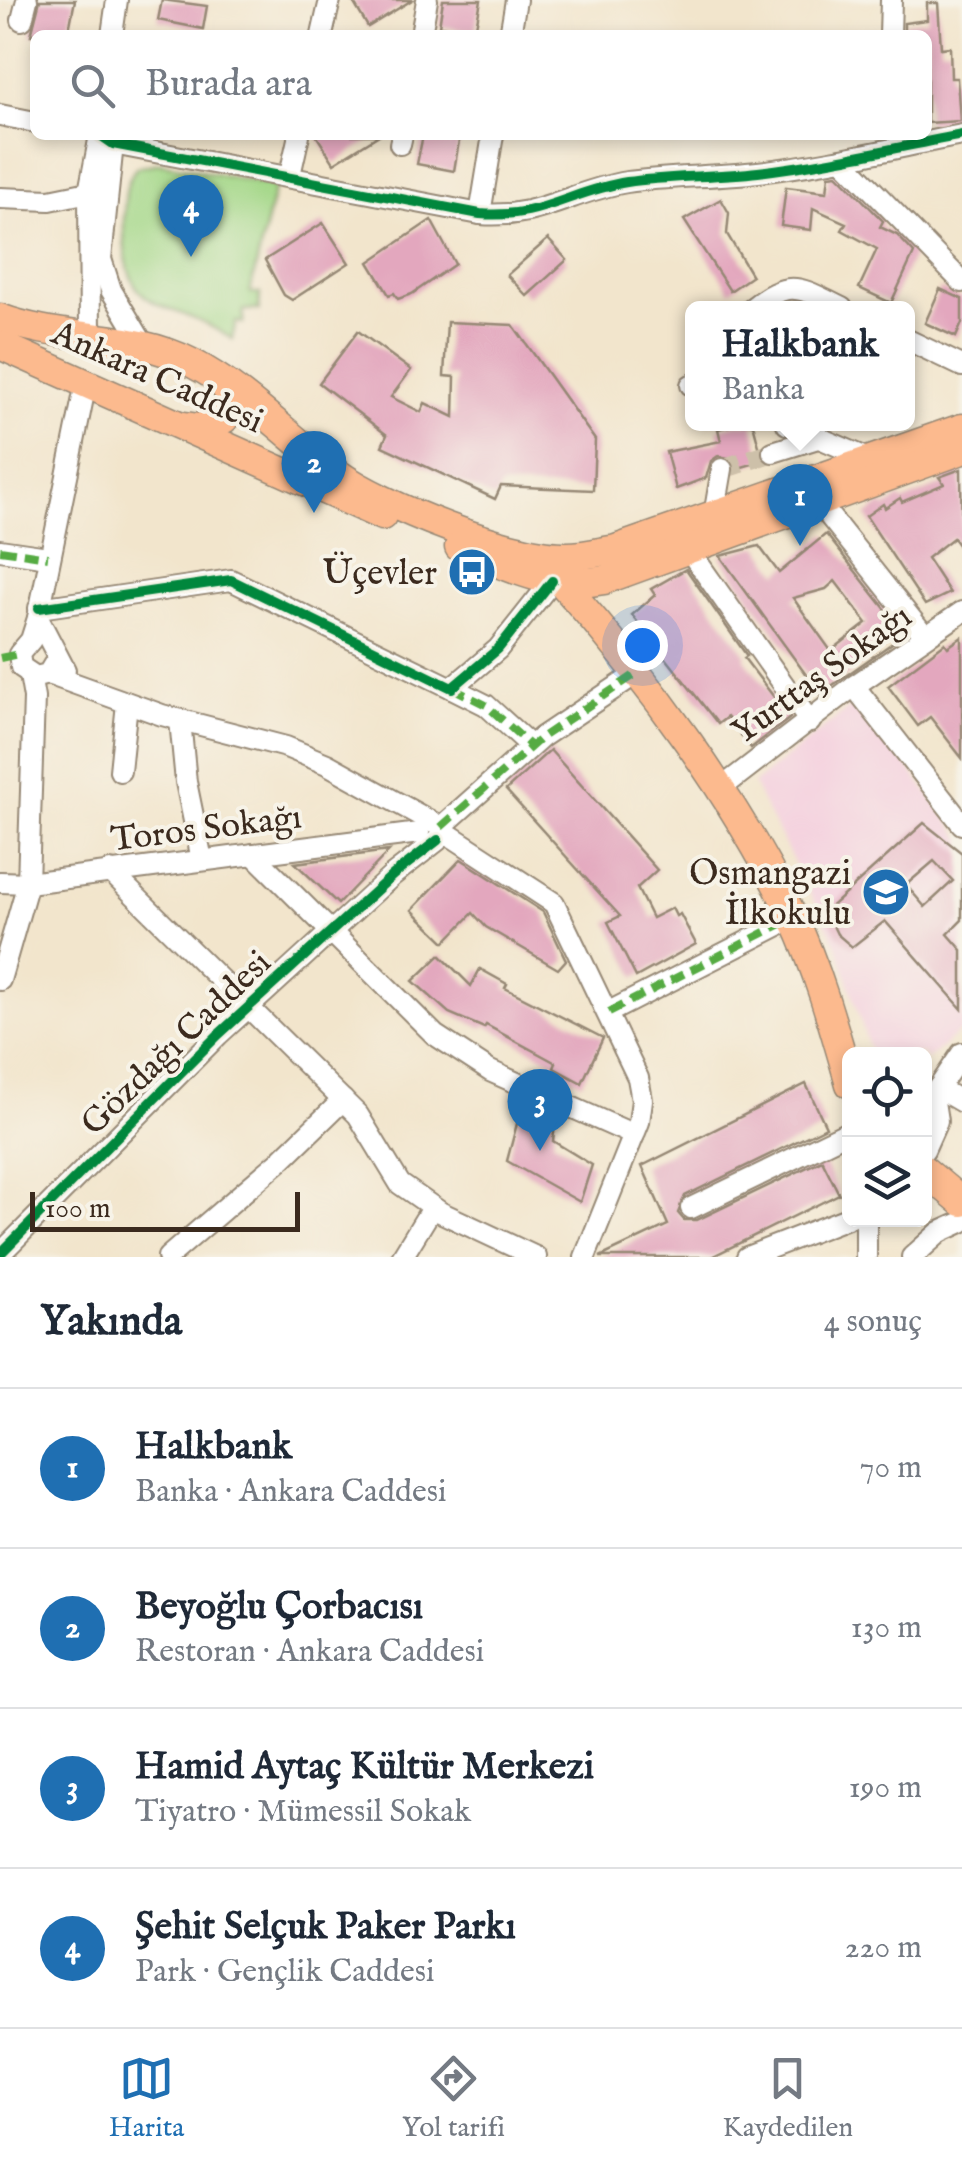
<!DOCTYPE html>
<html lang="tr">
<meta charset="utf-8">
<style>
:root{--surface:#fff;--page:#f6f6f7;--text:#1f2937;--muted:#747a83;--line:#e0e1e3;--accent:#1f6fb2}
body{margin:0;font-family:"IM FELL English",serif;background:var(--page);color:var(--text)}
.controls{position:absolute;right:30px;bottom:30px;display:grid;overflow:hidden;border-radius:15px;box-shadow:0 5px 15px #0003}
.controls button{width:90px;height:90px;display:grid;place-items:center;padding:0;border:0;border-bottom:2px solid var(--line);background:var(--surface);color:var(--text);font:50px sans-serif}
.scale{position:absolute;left:30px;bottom:25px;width:270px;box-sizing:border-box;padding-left:10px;border:5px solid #3b2a1e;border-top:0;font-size:28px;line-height:35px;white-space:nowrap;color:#3b2a1e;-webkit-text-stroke:8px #f7f3e8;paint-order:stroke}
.you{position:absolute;left:642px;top:645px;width:35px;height:35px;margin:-25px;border:8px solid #fff;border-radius:50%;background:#1a73e8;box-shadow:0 0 0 15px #1a73e833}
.badge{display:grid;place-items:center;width:65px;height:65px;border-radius:50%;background:var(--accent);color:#fff;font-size:32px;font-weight:700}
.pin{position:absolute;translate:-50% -82px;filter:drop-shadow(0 2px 5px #0008)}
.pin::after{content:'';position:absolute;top:52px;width:35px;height:30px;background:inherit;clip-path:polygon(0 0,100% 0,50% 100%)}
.popup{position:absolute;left:685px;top:301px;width:230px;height:130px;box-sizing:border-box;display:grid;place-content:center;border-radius:15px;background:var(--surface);filter:drop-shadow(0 2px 8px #0005);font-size:32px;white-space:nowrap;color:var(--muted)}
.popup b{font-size:38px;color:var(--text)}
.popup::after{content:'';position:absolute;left:50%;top:100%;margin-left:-20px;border:20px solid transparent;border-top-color:var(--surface)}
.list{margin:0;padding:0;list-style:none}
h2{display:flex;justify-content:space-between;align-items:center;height:130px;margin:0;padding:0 40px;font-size:42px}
h2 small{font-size:32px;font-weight:400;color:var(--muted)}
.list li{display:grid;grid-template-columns:65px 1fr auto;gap:30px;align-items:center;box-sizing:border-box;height:160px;padding:0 40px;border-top:2px solid var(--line)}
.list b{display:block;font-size:38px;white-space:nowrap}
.list p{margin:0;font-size:32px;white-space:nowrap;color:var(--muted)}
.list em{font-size:32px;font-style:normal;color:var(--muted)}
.icon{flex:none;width:55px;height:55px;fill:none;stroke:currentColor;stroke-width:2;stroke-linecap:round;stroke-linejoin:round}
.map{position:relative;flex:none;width:962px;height:1257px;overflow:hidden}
.search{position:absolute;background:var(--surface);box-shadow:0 5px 15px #0003;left:30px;right:30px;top:30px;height:110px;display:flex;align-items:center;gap:25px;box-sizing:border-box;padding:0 35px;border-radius:15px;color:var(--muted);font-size:38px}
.sheet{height:770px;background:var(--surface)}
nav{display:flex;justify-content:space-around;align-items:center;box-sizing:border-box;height:140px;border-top:2px solid var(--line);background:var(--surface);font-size:28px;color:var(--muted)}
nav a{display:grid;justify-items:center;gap:5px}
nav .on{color:var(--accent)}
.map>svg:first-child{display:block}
.built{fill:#f4cfde}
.green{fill:#a3d787;stroke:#6f8052;stroke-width:2.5}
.building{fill:#e3a7be;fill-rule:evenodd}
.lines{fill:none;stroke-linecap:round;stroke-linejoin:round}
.minor-tunnel{stroke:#cdc0a9;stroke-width:20;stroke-dasharray:20 10;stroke-linecap:butt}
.minor-casing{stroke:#968875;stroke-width:24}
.major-casing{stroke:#968875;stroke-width:31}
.minor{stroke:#fff;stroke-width:20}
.major{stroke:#fcba8e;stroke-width:28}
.quiet{stroke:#55ab43;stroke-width:8;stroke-dasharray:15 8;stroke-linecap:butt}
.cycleway-casing{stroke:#f7f3e8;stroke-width:16}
.cycleway{stroke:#00873e;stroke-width:10}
.labels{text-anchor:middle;stroke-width:8;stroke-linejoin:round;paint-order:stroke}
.street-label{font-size:35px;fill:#3b2a1e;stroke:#f7f3e8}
.poi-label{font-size:35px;fill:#3b2a1e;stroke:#f7f3e8;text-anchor:end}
</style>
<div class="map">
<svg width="962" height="1257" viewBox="0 0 962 1257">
<rect width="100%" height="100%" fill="#f7f3e8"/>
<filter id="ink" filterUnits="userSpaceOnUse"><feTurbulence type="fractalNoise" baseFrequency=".01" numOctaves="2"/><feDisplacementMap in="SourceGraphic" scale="20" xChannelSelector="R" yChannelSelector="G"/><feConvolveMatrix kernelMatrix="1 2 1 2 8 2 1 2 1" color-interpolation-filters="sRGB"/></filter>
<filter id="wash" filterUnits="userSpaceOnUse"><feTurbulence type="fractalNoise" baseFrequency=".0048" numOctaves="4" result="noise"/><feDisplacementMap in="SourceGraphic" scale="40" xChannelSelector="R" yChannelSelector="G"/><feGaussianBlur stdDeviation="2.25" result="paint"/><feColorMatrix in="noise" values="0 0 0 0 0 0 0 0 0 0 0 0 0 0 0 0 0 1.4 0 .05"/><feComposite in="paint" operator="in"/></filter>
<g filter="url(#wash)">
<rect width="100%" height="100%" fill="#f2e5cc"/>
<path class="built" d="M 858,701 L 962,838 L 962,1030 L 925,1061 L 924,1054 L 871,1054 L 837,945 L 753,784 Z"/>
<path class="green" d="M 160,163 L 275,186 L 250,292 L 260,294 L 259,310 L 244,310 L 243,323 L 236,322 L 232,339 C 166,294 121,323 124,219 C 125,201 124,181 137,167 Z"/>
<g id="blocks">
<g class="building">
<path d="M 40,0 L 75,0 L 68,35 L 31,35 Z"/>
<path d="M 162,0 L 207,6 L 203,29 L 158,20 Z"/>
<path d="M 352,0 L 412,0 L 368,27 Z"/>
<path d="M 443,0 L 481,0 L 475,32 L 439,26 Z"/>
<path d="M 927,3 L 938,3 L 941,48 L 950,47 L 951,78 L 957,78 L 960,121 L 927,123 L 927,35 L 904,35 L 904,23 L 927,20 Z"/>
<path d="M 316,135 L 379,135 L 334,163 Z"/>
<path d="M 423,135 L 460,135 L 454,171 L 417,164 Z"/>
<path d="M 837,174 L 883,221 L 880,227 L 897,235 L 914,253 L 891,303 L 859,288 L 877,249 L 842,230 L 846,223 L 813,208 L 811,230 L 781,226 L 786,187 L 827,192 L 829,175 Z"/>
<path d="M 721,199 L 729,213 L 727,234 L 752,276 L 730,291 L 684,220 Z"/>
<path d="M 431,220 L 455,264 L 412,294 L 398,299 L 394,293 L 389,295 L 369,262 Z"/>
<path d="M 323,223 L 349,263 L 292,300 L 284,295 L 265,260 Z"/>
<path d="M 548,239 L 567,260 L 527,296 L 507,275 Z"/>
<path d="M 940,289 L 962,299 L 962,323 L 956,337 L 925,323 Z"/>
<path d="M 447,322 L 513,325 L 595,440 L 593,490 L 501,486 L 495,499 L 382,446 L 387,435 L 319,383 L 358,331 L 411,370 L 391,397 L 421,412 L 425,403 L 454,417 L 455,377 L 444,376 Z"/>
<path d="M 737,424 L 753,424 L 763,461 L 735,469 L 730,458 L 718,456 L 711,461 L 706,478 L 676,489 L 666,452 L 721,441 L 718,429 Z"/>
<path d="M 961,469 L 962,550 L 953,538 L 927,558 L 950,593 L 925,605 L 866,516 L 883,504 L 885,508 L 900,498 L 902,502 L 944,484 L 939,477 Z"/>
<path d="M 826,534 L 905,634 L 820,694 L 720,556 L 759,546 L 779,573 ZM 835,581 L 867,623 L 831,651 L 793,598 L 826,589 Z"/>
<path d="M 686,569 L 747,656 L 744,658 L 790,718 L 751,748 L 727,717 L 718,724 L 632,615 L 655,595 L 651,589 Z"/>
<path d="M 962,637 L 962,758 L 930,717 L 918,726 L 888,686 L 945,643 L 948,647 Z"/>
<path d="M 550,750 L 657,870 L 637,888 L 652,918 L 672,908 L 676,916 L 680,914 L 696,944 L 636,977 L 608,922 L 620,916 L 506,790 Z"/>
<path d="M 924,823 L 962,853 L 962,920 L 948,934 L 962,950 L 962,1009 L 885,921 L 852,947 L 837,934 L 826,911 ZM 934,861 L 953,881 L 925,907 L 906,885 Z"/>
<path d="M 389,851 L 338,904 L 295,863 Z"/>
<path d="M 461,859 L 543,912 L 566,960 L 558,969 L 486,927 L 473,913 L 445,942 L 412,910 Z"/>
<path d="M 440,955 L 471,986 L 480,969 L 507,984 L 505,988 L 603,1038 L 582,1083 L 554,1068 L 556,1063 L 486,1025 L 484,1028 L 449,1013 L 413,981 Z"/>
<path d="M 806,1084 L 826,1127 L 685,1196 L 678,1213 L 684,1220 L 697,1220 L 822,1160 L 839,1194 L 711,1257 L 600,1257 L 668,1225 L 642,1166 Z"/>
<path d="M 523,1101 L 550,1114 L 555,1123 L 553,1141 L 592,1165 L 580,1202 L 507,1161 Z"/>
</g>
</g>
</g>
<g filter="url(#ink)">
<use href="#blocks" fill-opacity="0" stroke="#968875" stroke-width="2.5"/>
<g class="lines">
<path class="minor-tunnel" d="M 722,469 L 773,452"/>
<g class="minor-casing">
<g id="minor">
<path d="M 22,20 L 27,0"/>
<path d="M 112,35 L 117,0"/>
<path d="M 322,35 L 330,0"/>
<path d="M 421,35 L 427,0"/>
<path d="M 510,35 L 516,0"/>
<path d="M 890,35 L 891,0"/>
<path d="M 0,115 L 35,122"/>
<path d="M 100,135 L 113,144 L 480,214 C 541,219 570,191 627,182 C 670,176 715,177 758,172 C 827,164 894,148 962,135"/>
<path d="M 113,144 L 101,259 L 111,290 L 145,347"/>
<path d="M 400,144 L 402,135"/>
<path d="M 842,159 L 962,282"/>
<path d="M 290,175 L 299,135"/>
<path d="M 0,198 L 50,200 L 89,192"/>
<path d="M 480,214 L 493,135"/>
<path d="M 752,308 C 791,277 800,288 842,308"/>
<path d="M 90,336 L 89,192 L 100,135"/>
<path d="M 908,340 L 962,366"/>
<path d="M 691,385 L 692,385"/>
<path d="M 787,424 L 871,460"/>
<path d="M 773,452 L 821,437"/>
<path d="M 819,503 L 925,636"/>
<path d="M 714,516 L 722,469"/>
<path d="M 0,550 L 48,557"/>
<path d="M 689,550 L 810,722"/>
<path d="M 39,608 L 231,580 L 452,688 L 498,649 L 552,581"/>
<path d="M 38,618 L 65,670"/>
<path d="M 57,659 L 48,674 L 36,677 L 21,667 L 19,654 L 31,640 L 38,618 L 86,383"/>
<path d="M 48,674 L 162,715 L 286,747 L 327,764 L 441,827"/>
<path d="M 854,686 L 962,824"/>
<path d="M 452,688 L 486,705 L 531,746"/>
<path d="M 180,720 L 186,782 L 202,860"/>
<path d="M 120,771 L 127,703"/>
<path d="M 720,789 L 854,686 L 962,612"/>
<path d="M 441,827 L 542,737 L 636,674"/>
<path d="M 442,830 L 554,903 L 638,1078 L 642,1100 L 639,1122 L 585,1257"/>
<path d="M 253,854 L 435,1035 L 490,1071 L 634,1135"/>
<path d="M 110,871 L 358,1115 L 400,1184 L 440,1212 L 536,1257"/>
<path d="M 0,882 L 28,883 L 419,833"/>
<path d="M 0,980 L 28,883 L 34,698 L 30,675"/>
<path d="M 609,1012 L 793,918"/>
<path d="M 938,1088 L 962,1102"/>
<path d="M 924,1109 L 962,1053"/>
<path d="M 924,1150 L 937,1121 L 933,1095"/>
<path d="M 691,1208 L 850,1131"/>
<path d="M 0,1254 L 218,1035 L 393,875 L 438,840"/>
<path d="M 168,1257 L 282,1159 L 343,1100"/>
<path d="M 402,1257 L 432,1208"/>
<path d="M 747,1257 L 850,1217"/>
<path d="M 866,1257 L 866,1220"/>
<path d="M 912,1257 L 940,1232 L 962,1222"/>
</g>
</g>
<g class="major-casing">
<g id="major">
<path d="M 0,318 C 61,341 133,332 192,363 C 249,393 286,436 337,473 C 382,506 508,555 563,556 C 581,557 599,552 616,549 L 962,428"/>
<path d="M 0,345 L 382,516"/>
<path d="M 185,426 L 199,428 L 224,419 L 232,398 L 221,381"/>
<path d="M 459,547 C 506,566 551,590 604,580 L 962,450"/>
<path d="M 562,583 C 649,681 736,799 793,917 C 818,970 834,1028 850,1084"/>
<path d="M 924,1170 L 962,1202"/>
</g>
</g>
<use href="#minor" class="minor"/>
<use href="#major" class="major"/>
<g class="quiet">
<path d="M 0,550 L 48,557"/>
<path d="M 0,658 L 19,654"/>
<path d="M 452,688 L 486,705 L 531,746"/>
<path d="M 441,827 L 542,737 L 636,674"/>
<path d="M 609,1012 L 793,918"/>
</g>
<g class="cycleway-casing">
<g id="cycleway">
<path d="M 100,135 L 113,144 L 480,214 C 541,219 570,191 627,182 C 670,176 715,177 758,172 C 827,164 894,148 962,135"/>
<path d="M 39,608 L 231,580 L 452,688 L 498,649 L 552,581"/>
<path d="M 0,1254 L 218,1035 L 393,875 L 438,840"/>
</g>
</g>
<use href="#cycleway" class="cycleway"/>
</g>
</g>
<defs>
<g id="bus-disc" transform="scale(2.5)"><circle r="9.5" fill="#1f6fb2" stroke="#f7f3e8"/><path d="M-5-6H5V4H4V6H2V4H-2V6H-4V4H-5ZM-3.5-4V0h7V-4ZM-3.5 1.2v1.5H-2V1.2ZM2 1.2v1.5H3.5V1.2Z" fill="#fff"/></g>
<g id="school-disc" transform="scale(2.5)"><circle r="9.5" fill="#1f6fb2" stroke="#f7f3e8"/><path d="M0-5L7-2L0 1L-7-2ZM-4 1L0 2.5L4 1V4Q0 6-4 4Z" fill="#fff"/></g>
</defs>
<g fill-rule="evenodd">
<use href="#bus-disc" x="472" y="572"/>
<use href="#school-disc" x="886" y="892"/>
</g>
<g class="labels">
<g class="street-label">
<text transform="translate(158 376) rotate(24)" y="12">Ankara Caddesi</text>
<text transform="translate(821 673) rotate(-36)" y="12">Yurttaş Sokağı</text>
<text transform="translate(206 827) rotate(-7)" y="12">Toros Sokağı</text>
<text transform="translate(175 1042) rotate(-44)" y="12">Gözdağı Caddesi</text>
</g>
<g class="poi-label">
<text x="437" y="584">Üçevler</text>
<text x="851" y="884">Osmangazi<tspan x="851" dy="40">İlkokulu</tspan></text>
</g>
</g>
</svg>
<div class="controls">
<button><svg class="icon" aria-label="locate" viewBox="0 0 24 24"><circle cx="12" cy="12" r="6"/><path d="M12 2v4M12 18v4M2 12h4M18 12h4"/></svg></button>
<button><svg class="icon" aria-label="layers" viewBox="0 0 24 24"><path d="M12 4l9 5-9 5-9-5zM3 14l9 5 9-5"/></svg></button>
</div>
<div class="scale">100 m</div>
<div class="you"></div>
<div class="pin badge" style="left:800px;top:546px">1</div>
<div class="popup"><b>Halkbank</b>Banka</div>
<div class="pin badge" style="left:314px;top:513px">2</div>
<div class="pin badge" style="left:540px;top:1151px">3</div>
<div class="pin badge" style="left:191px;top:257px">4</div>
<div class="search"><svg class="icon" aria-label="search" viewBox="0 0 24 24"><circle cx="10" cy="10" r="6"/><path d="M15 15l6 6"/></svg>Burada ara</div>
</div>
<section class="sheet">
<h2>Yakında<small>4 sonuç</small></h2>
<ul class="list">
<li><span class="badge">1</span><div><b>Halkbank</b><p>Banka · Ankara Caddesi</p></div><em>70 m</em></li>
<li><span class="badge">2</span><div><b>Beyoğlu Çorbacısı</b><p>Restoran · Ankara Caddesi</p></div><em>130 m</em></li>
<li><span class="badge">3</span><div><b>Hamid Aytaç Kültür Merkezi</b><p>Tiyatro · Mümessil Sokak</p></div><em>190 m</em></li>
<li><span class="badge">4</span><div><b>Şehit Selçuk Paker Parkı</b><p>Park · Gençlik Caddesi</p></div><em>220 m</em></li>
</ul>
</section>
<nav>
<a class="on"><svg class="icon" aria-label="map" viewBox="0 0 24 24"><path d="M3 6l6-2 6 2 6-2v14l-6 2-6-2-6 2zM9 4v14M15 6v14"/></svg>Harita</a>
<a><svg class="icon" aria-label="directions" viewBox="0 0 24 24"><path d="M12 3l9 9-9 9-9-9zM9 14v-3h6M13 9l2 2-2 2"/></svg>Yol tarifi</a>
<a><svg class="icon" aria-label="saved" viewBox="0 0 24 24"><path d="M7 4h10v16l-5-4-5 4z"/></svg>Kaydedilen</a>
</nav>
